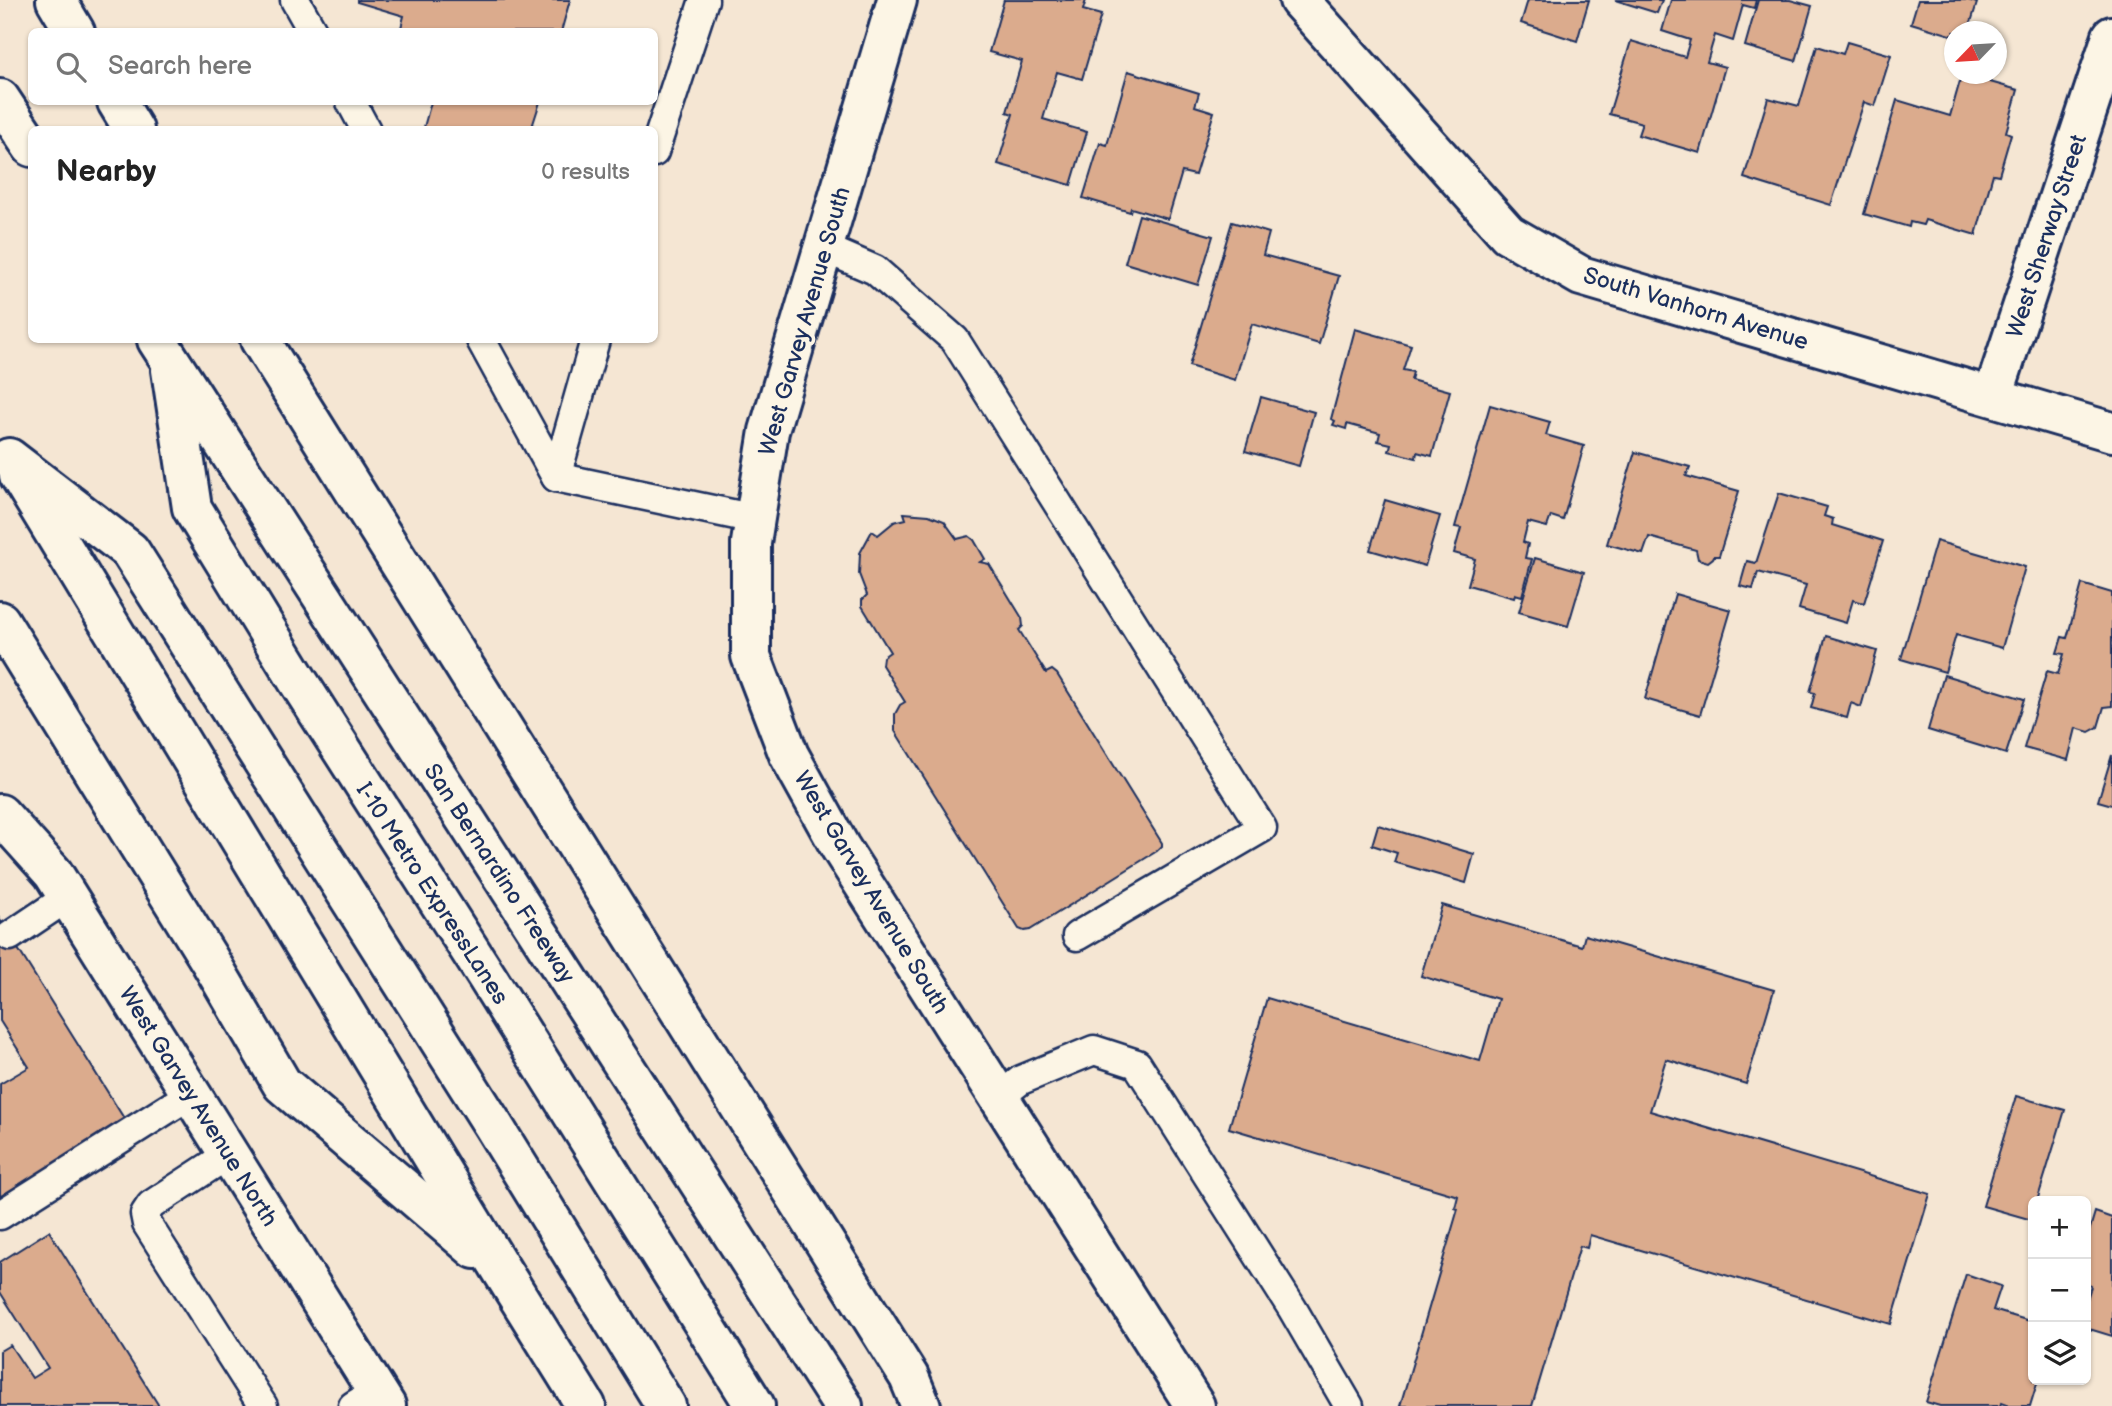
<!DOCTYPE html>
<meta charset="utf-8">
<style>
:root{--surface:#fff;--page:#f6f6f6;--text:#222;--muted:#767676;--line:#e0e0e0}
body{margin:0;font-family:"Balsamiq Sans",sans-serif;background:var(--page);color:var(--text)}
.controls{position:absolute;right:21px;bottom:21px;display:grid;overflow:hidden;border-radius:10px;box-shadow:0 2px 5px #0004}
.controls button{width:63px;height:63px;display:grid;place-items:center;padding:0;border:0;border-bottom:2px solid var(--line);background:var(--surface);color:var(--text);font:35px sans-serif}
.compass{position:absolute;left:1944px;top:21px;width:63px;height:63px;border-radius:50%;background:var(--surface);box-shadow:0 2px 5px #0004;rotate:245deg}
.list{margin:0;padding:0;list-style:none}
h2{display:flex;justify-content:space-between;align-items:center;height:91px;margin:0;padding:0 28px;font-size:30px}
h2 small{font-size:23px;font-weight:400;color:var(--muted)}
.icon{flex:none;width:38px;height:38px;fill:none;stroke:currentColor;stroke-width:2;stroke-linecap:round;stroke-linejoin:round}
.map{position:relative;flex:none;width:2112px;height:1406px;overflow:hidden}
.search{position:absolute;background:var(--surface);box-shadow:0 2px 5px #0004;left:28px;top:28px;width:630px;height:77px;display:flex;align-items:center;gap:18px;box-sizing:border-box;padding:0 24px;border-radius:10px;color:var(--muted);font-size:26px}
.panel{position:absolute;background:var(--surface);box-shadow:0 2px 5px #0004;left:28px;top:126px;width:630px;height:217px;border-radius:10px}
.map>svg:first-child{display:block}
.building{fill:#dbab8d;stroke:#1b2f5e;stroke-width:2}
.lines{fill:none;stroke-linecap:round;stroke-linejoin:round}
.lane-casing{stroke:#1b2f5e;stroke-width:33}
.street-casing{stroke:#1b2f5e;stroke-width:44}
.secondary-casing{stroke:#1b2f5e;stroke-width:44}
.highway-casing{stroke:#1b2f5e;stroke-width:44}
.lane{stroke:#fcf5e5;stroke-width:28}
.street{stroke:#fcf5e5;stroke-width:38}
.secondary{stroke:#fcf5e5;stroke-width:38}
.highway{stroke:#fcf5e5;stroke-width:38}
.labels{text-anchor:middle;stroke-width:7;stroke-linejoin:round;paint-order:stroke}
.street-label{font-size:23px;fill:#1b2f5e;stroke:#fcf5e5}
</style>
<div class="map">
<svg width="2112" height="1406" viewBox="0 0 2112 1406">
<rect width="100%" height="100%" fill="#f5e6d3"/>
<filter id="ink" filterUnits="userSpaceOnUse"><feTurbulence type="fractalNoise" baseFrequency=".0143" numOctaves="2"/><feDisplacementMap in="SourceGraphic" scale="14" xChannelSelector="R" yChannelSelector="G"/><feConvolveMatrix kernelMatrix="1 2 1 2 8 2 1 2 1" color-interpolation-filters="sRGB"/></filter>
<g filter="url(#ink)">
<g class="building">
<path d="M 357,0 L 570,0 L 561,32 L 400,32 L 404,16 L 357,2 Z"/>
<path d="M 1004,0 L 1086,0 L 1083,10 L 1101,15 L 1082,79 L 1057,72 L 1043,119 L 1087,132 L 1071,185 L 998,164 L 1013,114 L 1007,112 L 1022,61 L 989,52 Z"/>
<path d="M 1528,0 L 1589,0 L 1577,41 L 1521,23 Z"/>
<path d="M 1615,0 L 1662,0 L 1657,13 Z"/>
<path d="M 1671,0 L 1756,0 L 1754,8 L 1743,5 L 1733,41 L 1715,35 L 1707,62 L 1725,67 L 1700,153 L 1638,135 L 1642,123 L 1609,114 L 1631,41 L 1685,57 L 1690,40 L 1662,31 Z"/>
<path d="M 1758,0 L 1790,0 L 1812,6 L 1796,61 L 1745,46 Z"/>
<path d="M 1918,0 L 1968,0 L 1977,3 L 1968,32 L 1954,32 L 1954,36 L 1911,23 Z"/>
<path d="M 1847,42 L 1891,55 L 1875,106 L 1864,102 L 1831,205 L 1744,178 L 1768,98 L 1799,106 L 1817,46 L 1843,54 Z"/>
<path d="M 1128,71 L 1199,93 L 1195,106 L 1214,112 L 1195,175 L 1182,172 L 1168,219 L 1131,208 L 1130,212 L 1083,198 L 1100,143 L 1107,145 Z"/>
<path d="M 1962,74 L 2018,90 L 2006,132 L 2011,134 L 1999,175 L 1993,174 L 1976,235 L 1925,220 L 1923,225 L 1910,222 L 1909,227 L 1864,214 L 1897,100 L 1950,116 Z"/>
<path d="M 431,102 L 540,102 L 531,130 L 434,130 L 424,127 Z"/>
<path d="M 1139,215 L 1213,236 L 1198,285 L 1125,263 Z"/>
<path d="M 1232,222 L 1269,233 L 1263,255 L 1339,276 L 1319,344 L 1252,324 L 1235,380 L 1189,366 Z"/>
<path d="M 1355,329 L 1411,345 L 1403,370 L 1413,372 L 1411,380 L 1450,391 L 1432,456 L 1417,452 L 1416,458 L 1389,451 L 1391,444 L 1378,441 L 1380,433 L 1347,424 L 1346,429 L 1333,425 L 1335,421 L 1331,419 Z"/>
<path d="M 1261,397 L 1314,412 L 1299,466 L 1245,451 Z"/>
<path d="M 1490,405 L 1550,422 L 1546,435 L 1584,446 L 1563,520 L 1551,516 L 1547,527 L 1528,522 L 1523,542 L 1528,544 L 1525,558 L 1532,559 L 1522,596 L 1515,594 L 1514,598 L 1468,585 L 1475,559 L 1454,553 L 1461,528 L 1455,527 Z"/>
<path d="M 1635,452 L 1690,467 L 1686,476 L 1739,491 L 1719,556 L 1714,556 L 1713,558 L 1708,562 L 1698,559 L 1696,550 L 1649,537 L 1643,554 L 1607,544 Z"/>
<path d="M 1779,493 L 1827,507 L 1824,516 L 1833,519 L 1832,525 L 1883,541 L 1864,603 L 1853,600 L 1846,623 L 1799,609 L 1806,585 L 1758,572 L 1753,589 L 1740,586 L 1747,561 L 1756,563 Z"/>
<path d="M 1385,500 L 1440,516 L 1425,566 L 1370,550 Z"/>
<path d="M 904,513 L 929,515 L 944,521 L 957,539 L 969,536 L 974,540 L 985,559 L 980,562 L 989,564 L 1022,618 L 1023,626 L 1019,630 L 1046,673 L 1052,670 L 1057,674 L 1162,843 L 1162,846 L 1157,851 L 1030,930 L 1024,931 L 1019,929 L 895,731 L 895,714 L 900,705 L 905,702 L 882,665 L 883,657 L 890,652 L 862,606 L 862,600 L 867,595 L 859,574 L 860,553 L 872,531 L 878,535 L 894,522 L 906,519 Z"/>
<path d="M 1936,541 L 2025,567 L 2002,648 L 1956,635 L 1945,672 L 1901,659 Z"/>
<path d="M 1535,558 L 1584,572 L 1568,626 L 1519,612 Z"/>
<path d="M 2082,584 L 2112,593 L 2112,706 L 2104,707 L 2098,727 L 2089,732 L 2076,728 L 2068,760 L 2024,748 L 2047,671 L 2058,674 L 2064,654 L 2057,653 L 2062,637 L 2067,638 Z"/>
<path d="M 1675,594 L 1731,610 L 1700,715 L 1645,699 Z"/>
<path d="M 1826,636 L 1877,651 L 1861,707 L 1851,703 L 1847,718 L 1811,708 L 1815,693 L 1810,692 Z"/>
<path d="M 1944,675 L 2024,699 L 2006,754 L 1928,730 Z"/>
<path d="M 2112,755 L 2112,805 L 2098,801 Z"/>
<path d="M 1378,825 L 1474,854 L 1466,883 L 1394,862 L 1397,853 L 1372,845 Z"/>
<path d="M 1442,905 L 1582,946 L 1585,935 L 1774,990 L 1746,1084 L 1666,1059 L 1650,1111 L 1930,1194 L 1891,1324 L 1590,1235 L 1587,1248 L 1580,1246 L 1532,1406 L 1400,1406 L 1458,1209 L 1455,1208 L 1458,1196 L 1229,1128 L 1267,998 L 1480,1061 L 1498,999 L 1421,976 Z"/>
<path d="M 0,920 L 125,1120 L 0,1197 L 0,1084 L 29,1067 L 0,1021 Z"/>
<path d="M 2016,1096 L 2065,1110 L 2037,1201 L 2033,1201 L 2032,1220 L 1983,1206 Z"/>
<path d="M 2095,1212 L 2112,1218 L 2112,1336 L 2086,1328 L 2086,1303 L 2091,1286 L 2086,1284 L 2086,1242 Z"/>
<path d="M 49,1231 L 159,1406 L 0,1406 L 0,1351 L 10,1345 L 32,1378 L 48,1368 L 0,1292 L 0,1262 Z"/>
<path d="M 1966,1274 L 2001,1286 L 1993,1310 L 2033,1322 L 2033,1380 L 2038,1380 L 2030,1406 L 2009,1406 L 2001,1403 L 2000,1406 L 1940,1406 L 1926,1402 Z"/>
</g>
<g class="lines">
<g class="lane-casing">
<g id="lane">
<path d="M 295,0 L 313,32"/>
<path d="M 351,102 L 366,130"/>
<path d="M 654,152 L 704,0"/>
<path d="M 824,248 L 875,270 L 955,340 L 1262,828 L 1077,936"/>
<path d="M 481,340 L 556,477 L 755,519"/>
<path d="M 556,477 L 595,340"/>
<path d="M 10,936 L 68,897"/>
<path d="M 999,1097 L 1021,1080 L 1094,1050 L 1137,1064 L 1292,1308 L 1349,1406"/>
<path d="M 229,1154 L 151,1205 L 145,1214 L 147,1224 L 263,1406"/>
<path d="M 0,1215 L 191,1094"/>
<path d="M 353,1406 L 377,1391"/>
</g>
</g>
<g class="street-casing">
<g id="street">
<path d="M 1299,0 L 1508,234 L 1581,276 L 2112,432"/>
<path d="M 1993,396 L 2112,36"/>
</g>
</g>
<g class="secondary-casing">
<g id="secondary">
<path d="M 897,0 L 769,431 L 751,543 L 751,656 L 789,755 L 840,847 L 1195,1406"/>
<path d="M 0,814 L 53,873 L 386,1406"/>
</g>
</g>
<g class="highway-casing">
<g id="highway">
<path d="M 56,0 L 75,32"/>
<path d="M 0,99 L 32,147"/>
<path d="M 117,102 L 134,130"/>
<path d="M 157,340 L 843,1406"/>
<path d="M 260,340 L 909,1377 L 921,1406"/>
<path d="M 171,370 L 192,508 L 298,681 L 487,977 L 755,1406"/>
<path d="M 9,458 L 130,551 L 493,1125 L 666,1406"/>
<path d="M 19,475 L 502,1271 L 586,1406"/>
<path d="M 0,621 L 210,961 L 282,1084 L 475,1249"/>
</g>
</g>
<use href="#lane" class="lane"/>
<use href="#street" class="street"/>
<use href="#secondary" class="secondary"/>
<use href="#highway" class="highway"/>
</g>
</g>
<g class="labels">
<g class="street-label">
<text transform="translate(2046 236) rotate(-72)" y="8">West Sherway Street</text>
<text transform="translate(1696 308) rotate(17)" y="8">South Vanhorn Avenue</text>
<text transform="translate(804 321) rotate(-74)" y="8">West Garvey Avenue South</text>
<text transform="translate(500 873) rotate(57)" y="8">San Bernardino Freeway</text>
<text transform="translate(872 892) rotate(59)" y="8">West Garvey Avenue South</text>
<text transform="translate(433 893) rotate(57)" y="8">I-10 Metro ExpressLanes</text>
<text transform="translate(199 1106) rotate(58)" y="8">West Garvey Avenue North</text>
</g>
</g>
</svg>
<div class="controls">
<button>+</button>
<button>−</button>
<button><svg class="icon" aria-label="layers" viewBox="0 0 24 24"><path d="M12 4l9 5-9 5-9-5zM3 14l9 5 9-5"/></svg></button>
</div>
<svg class="compass" viewBox="-18 -18 36 36"><path d="M0-13l5 13h-10z" fill="#e53935"/><path d="M0 13l5-13h-10z" fill="#767676"/></svg>
<div class="search"><svg class="icon" aria-label="search" viewBox="0 0 24 24"><circle cx="10" cy="10" r="6"/><path d="M15 15l6 6"/></svg>Search here</div>
<section class="panel">
<h2>Nearby<small>0 results</small></h2>
<ul class="list">
</ul>
</section>
</div>
